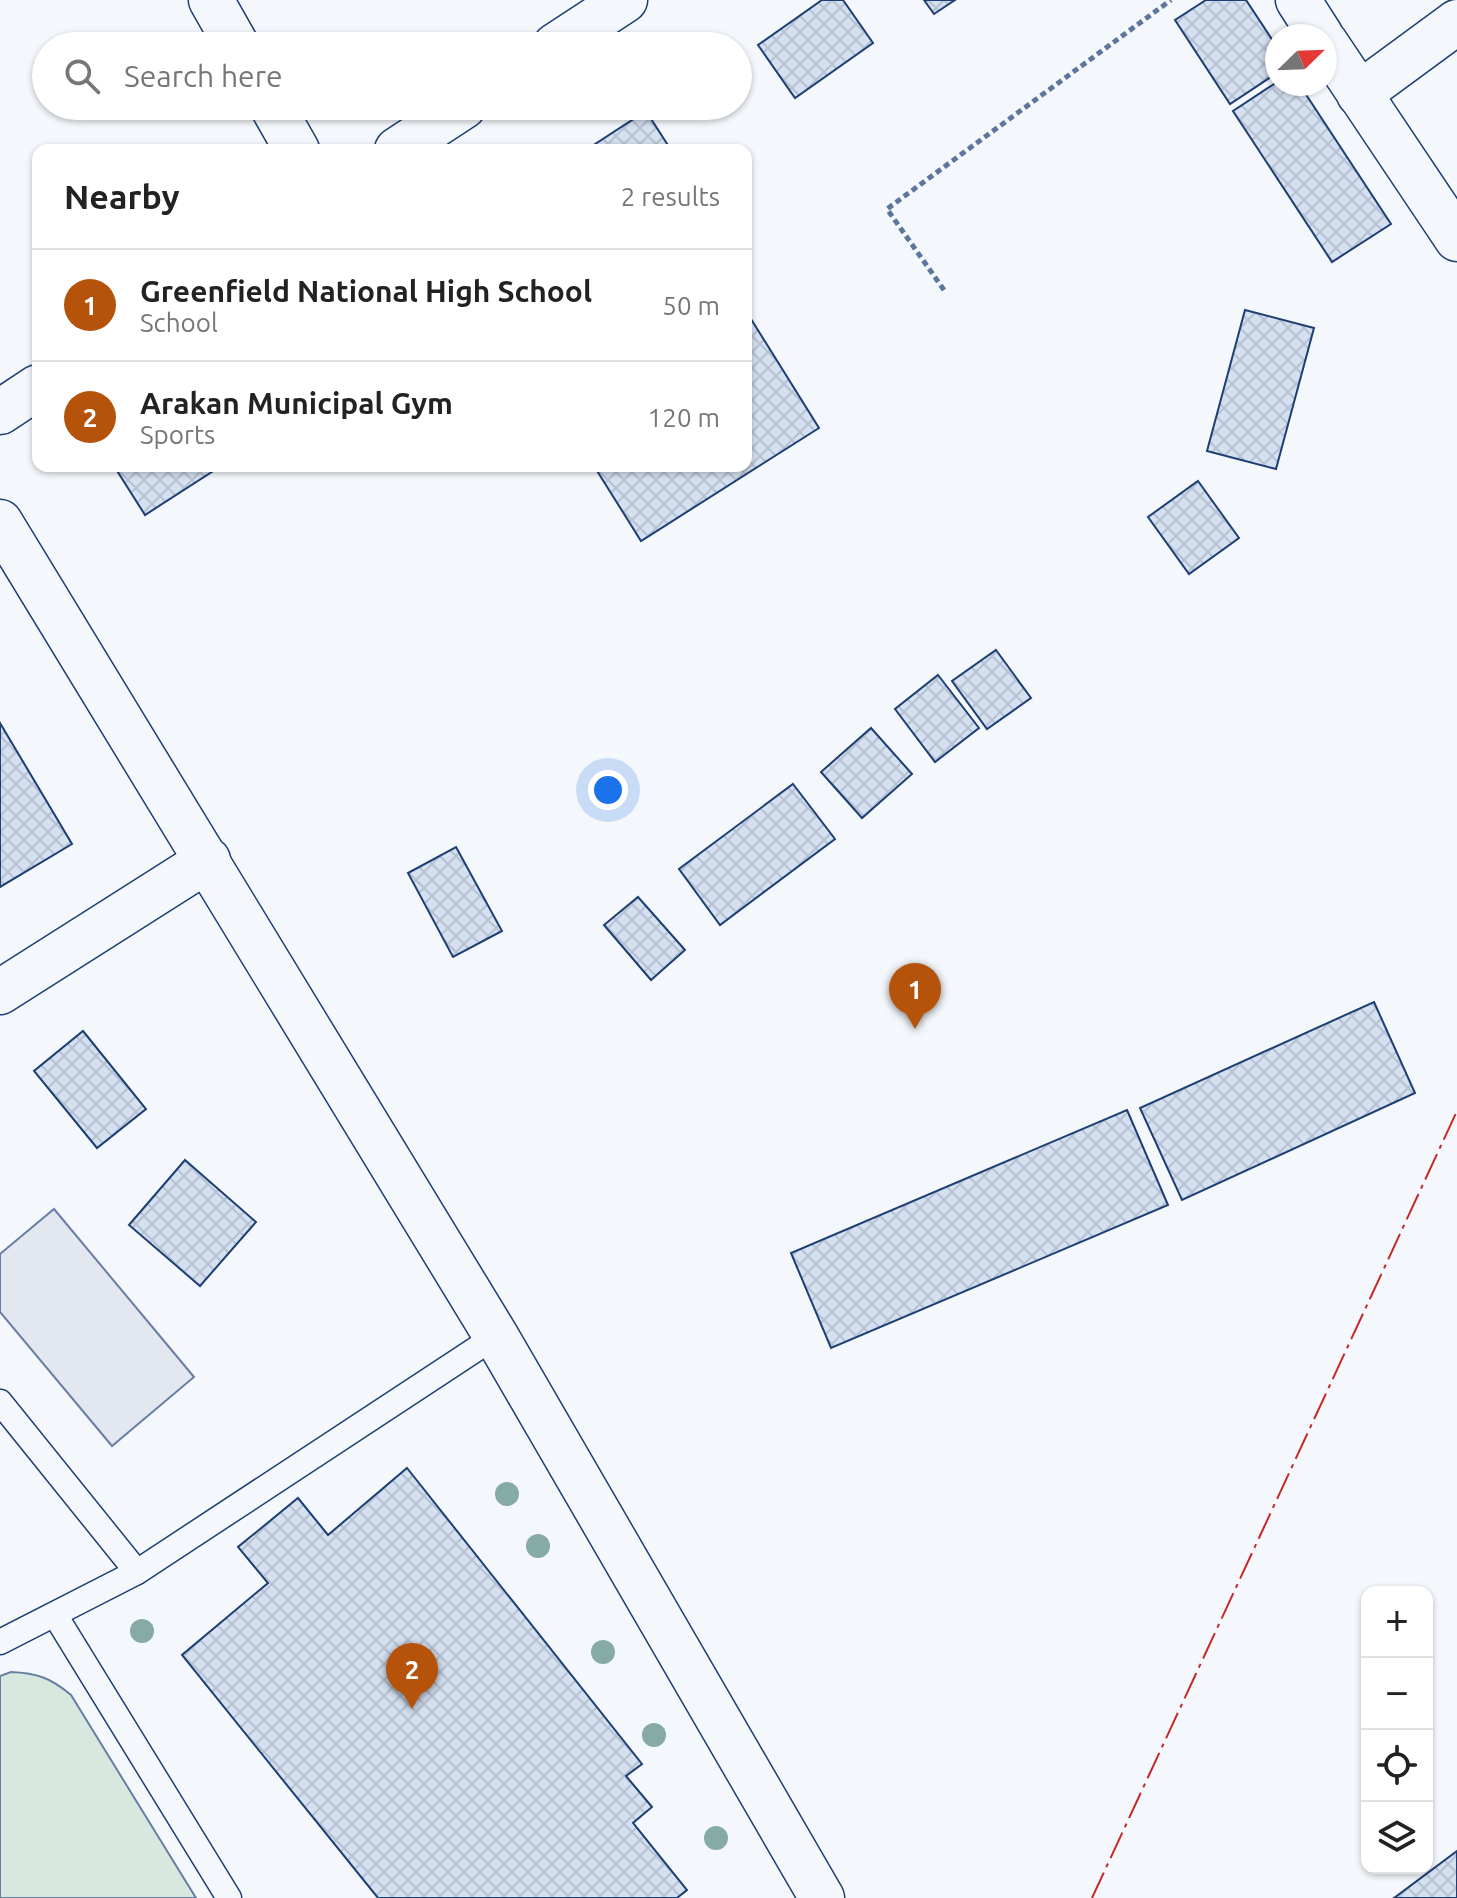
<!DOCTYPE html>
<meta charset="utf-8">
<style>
:root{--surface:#fff;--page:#f2f2f2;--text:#222;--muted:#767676;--line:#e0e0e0;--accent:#b45309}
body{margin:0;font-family:Ubuntu,sans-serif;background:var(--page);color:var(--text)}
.controls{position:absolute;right:24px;bottom:24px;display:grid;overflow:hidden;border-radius:16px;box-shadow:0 2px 6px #0004}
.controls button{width:72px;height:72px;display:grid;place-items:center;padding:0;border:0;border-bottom:2px solid var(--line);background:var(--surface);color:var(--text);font:40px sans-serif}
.compass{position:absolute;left:1265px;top:24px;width:72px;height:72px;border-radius:50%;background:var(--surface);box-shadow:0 2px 6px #0004;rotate:67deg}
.you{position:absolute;left:608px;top:790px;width:28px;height:28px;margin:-20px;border:6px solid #fff;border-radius:50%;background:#1a73e8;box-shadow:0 0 0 12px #1a73e833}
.badge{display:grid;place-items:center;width:52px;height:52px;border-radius:50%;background:var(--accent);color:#fff;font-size:26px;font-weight:700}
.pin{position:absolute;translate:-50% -66px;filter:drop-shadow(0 2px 4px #0008)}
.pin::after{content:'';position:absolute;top:42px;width:28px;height:24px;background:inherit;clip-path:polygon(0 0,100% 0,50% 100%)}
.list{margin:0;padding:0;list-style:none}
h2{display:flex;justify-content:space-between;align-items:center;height:104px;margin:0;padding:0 32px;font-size:34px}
h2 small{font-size:26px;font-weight:400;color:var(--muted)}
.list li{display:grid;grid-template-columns:52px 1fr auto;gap:24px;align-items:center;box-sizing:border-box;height:112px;padding:0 32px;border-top:2px solid var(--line)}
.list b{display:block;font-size:30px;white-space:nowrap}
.list p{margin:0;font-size:26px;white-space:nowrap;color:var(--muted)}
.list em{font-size:26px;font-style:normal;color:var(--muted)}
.icon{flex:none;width:44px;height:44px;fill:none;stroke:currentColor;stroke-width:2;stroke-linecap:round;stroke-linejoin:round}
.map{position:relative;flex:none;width:1457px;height:1898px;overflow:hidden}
.search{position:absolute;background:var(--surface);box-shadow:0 2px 6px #0004;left:32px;top:32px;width:720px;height:88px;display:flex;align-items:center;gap:20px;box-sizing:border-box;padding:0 28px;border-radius:44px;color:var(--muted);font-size:30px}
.panel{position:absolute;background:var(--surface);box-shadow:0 2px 6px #0004;left:32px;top:144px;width:720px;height:328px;border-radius:16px}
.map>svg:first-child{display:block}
.green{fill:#d7e8df;stroke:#687fa3;stroke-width:2}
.parking{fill:#e3e8f0;stroke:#687fa3;stroke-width:2}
.building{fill:url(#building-cross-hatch);stroke:#1d3f73;stroke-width:2}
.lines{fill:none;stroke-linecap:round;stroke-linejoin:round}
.service-casing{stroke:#1d3f73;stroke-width:27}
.minor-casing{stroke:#1d3f73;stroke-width:47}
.tertiary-casing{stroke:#1d3f73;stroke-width:47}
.path{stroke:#5e769c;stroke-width:5;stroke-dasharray:6 4;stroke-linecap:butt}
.service{stroke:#f4f7fb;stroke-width:24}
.minor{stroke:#f4f7fb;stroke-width:44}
.tertiary{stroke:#f4f7fb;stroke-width:44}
.power{stroke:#c62828;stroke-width:2;stroke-dasharray:28 6 4 6;stroke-linecap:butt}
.tree{fill:#86aba6}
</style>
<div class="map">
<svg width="1457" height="1898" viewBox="0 0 1457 1898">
<defs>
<pattern id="building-cross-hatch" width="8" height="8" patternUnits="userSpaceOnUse" patternTransform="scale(2)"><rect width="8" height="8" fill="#d5e0f0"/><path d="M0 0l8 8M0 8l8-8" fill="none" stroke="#b6c1d1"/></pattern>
</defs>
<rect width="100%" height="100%" fill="#f4f7fb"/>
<path class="green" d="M 11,1672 C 37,1673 51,1678 71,1695 L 196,1898 L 0,1898 L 0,1676 Z"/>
<path class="parking" d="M 54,1209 L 194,1377 L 112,1446 L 0,1312 L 0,1254 Z"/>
<g class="building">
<path d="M 822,0 L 843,0 L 873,43 L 795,98 L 758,45 Z"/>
<path d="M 924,0 L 955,0 L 934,14 Z"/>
<path d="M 1206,0 L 1246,0 L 1277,47 L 1277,73 L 1230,104 L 1175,20 Z"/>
<path d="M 1277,82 L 1299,84 L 1391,224 L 1332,262 L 1233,111 Z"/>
<path d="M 646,111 L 671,150 L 586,150 Z"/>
<path d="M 1245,310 L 1314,328 L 1276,469 L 1207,451 Z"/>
<path d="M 746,311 L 819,428 L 641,541 L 594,466 L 746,466 Z"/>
<path d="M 114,466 L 221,466 L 145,515 Z"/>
<path d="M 1198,481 L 1239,538 L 1189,574 L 1148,517 Z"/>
<path d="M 996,650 L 1031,698 L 987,729 L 952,681 Z"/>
<path d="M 938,675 L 979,728 L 935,762 L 895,709 Z"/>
<path d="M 0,723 L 72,844 L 0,887 Z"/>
<path d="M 871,728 L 912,774 L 862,818 L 821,772 Z"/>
<path d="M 793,784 L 835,839 L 720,925 L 679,869 Z"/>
<path d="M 456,847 L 502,931 L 453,957 L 408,873 Z"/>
<path d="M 638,897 L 685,950 L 651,980 L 604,925 Z"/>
<path d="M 1374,1002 L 1415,1093 L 1182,1200 L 1140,1108 Z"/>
<path d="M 83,1031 L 146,1109 L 97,1148 L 34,1071 Z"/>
<path d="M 1127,1110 L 1168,1205 L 831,1348 L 791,1253 Z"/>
<path d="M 185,1160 L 256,1222 L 200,1286 L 129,1225 Z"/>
<path d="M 407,1468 L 642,1764 L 626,1776 L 652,1807 L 633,1823 L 687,1890 L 677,1898 L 378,1898 L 182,1655 L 268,1583 L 238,1547 L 298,1498 L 328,1535 Z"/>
<path d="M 1457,1851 L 1457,1898 L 1394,1898 Z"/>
</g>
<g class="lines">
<g class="service-casing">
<g id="service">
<path d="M 0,1402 L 137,1572"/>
<path d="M 55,1615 L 229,1898"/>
<path d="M 0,1642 L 137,1572 L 496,1336"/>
</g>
</g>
<g class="minor-casing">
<g id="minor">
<path d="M 211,0 L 237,46"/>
<path d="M 1298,0 L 1321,36"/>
<path d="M 1325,42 L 1457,239"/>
<path d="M 555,46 L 625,0"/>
<path d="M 1359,94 L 1457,22"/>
<path d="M 272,106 L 297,150"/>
<path d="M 397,150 L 464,106"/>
<path d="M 0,412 L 38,387"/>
<path d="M 0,992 L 208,860"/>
</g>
</g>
<g class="tertiary-casing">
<path id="tertiary" d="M 0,522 L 496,1336 L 822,1898"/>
</g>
<path class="path" d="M 944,290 L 887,209 L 1171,0"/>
<use href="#service" class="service"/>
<use href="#minor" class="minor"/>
<use href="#tertiary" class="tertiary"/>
<path class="power" d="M 1092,1898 L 1457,1111"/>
</g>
<g class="tree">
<circle cx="507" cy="1494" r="12"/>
<circle cx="538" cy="1546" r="12"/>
<circle cx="142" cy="1631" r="12"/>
<circle cx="603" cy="1652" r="12"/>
<circle cx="654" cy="1735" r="12"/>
<circle cx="716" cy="1838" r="12"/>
</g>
</svg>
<div class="controls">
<button>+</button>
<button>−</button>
<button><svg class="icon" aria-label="locate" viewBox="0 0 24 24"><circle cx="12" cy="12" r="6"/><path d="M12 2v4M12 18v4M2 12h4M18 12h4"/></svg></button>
<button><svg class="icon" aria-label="layers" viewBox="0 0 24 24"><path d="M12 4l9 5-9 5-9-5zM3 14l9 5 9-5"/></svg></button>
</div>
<svg class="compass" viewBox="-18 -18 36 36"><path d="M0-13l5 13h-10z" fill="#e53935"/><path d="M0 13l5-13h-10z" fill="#767676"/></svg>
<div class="you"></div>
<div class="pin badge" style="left:915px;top:1029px">1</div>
<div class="pin badge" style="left:412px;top:1709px">2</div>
<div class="search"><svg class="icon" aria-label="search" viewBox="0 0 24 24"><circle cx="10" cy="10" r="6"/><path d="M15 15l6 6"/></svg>Search here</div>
<section class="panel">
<h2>Nearby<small>2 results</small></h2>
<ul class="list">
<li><span class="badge">1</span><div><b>Greenfield National High School</b><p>School</p></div><em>50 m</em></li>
<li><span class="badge">2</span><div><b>Arakan Municipal Gym</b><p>Sports</p></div><em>120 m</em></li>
</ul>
</section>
</div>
